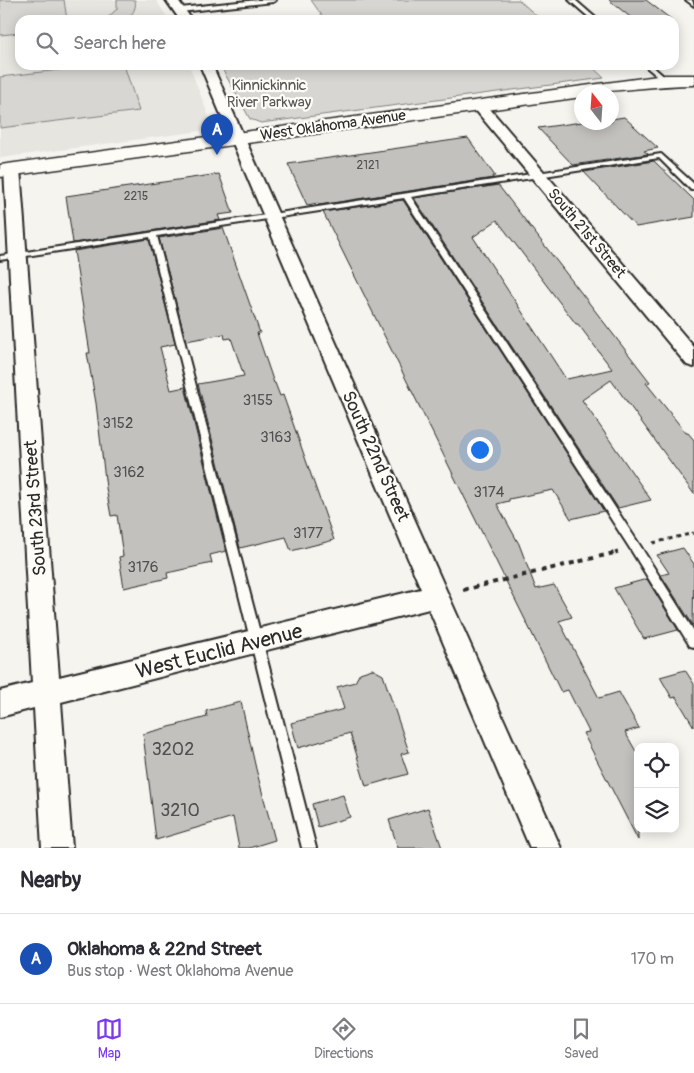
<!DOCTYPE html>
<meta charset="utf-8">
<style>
:root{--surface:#fff;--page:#f2f2f3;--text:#2b2b33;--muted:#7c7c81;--line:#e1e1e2;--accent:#7c3aed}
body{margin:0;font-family:Pangolin,sans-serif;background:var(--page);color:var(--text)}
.controls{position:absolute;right:15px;bottom:15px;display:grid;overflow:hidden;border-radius:10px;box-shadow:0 2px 12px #0003}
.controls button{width:45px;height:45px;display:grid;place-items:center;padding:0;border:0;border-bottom:1px solid var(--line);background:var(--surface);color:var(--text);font:25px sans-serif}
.compass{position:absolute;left:574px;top:85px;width:45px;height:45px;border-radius:50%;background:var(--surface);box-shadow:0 2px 12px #0003;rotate:343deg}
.you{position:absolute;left:479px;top:449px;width:18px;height:18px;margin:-12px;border:4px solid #fff;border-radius:50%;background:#1a73e8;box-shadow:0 0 0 8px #1a73e833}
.badge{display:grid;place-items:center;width:32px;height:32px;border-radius:50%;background:var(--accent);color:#fff;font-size:16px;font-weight:700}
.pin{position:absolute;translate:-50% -41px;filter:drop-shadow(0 1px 2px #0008)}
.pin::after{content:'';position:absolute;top:26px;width:18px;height:15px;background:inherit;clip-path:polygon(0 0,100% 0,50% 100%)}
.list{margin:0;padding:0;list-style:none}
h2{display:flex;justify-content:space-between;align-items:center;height:65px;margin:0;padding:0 20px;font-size:21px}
h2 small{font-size:16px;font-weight:400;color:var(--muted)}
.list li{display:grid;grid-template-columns:32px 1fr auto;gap:15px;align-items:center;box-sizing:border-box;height:90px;padding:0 20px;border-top:1px solid var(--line)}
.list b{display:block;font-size:19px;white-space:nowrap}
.list p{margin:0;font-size:16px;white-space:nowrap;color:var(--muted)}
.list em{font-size:16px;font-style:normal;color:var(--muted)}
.icon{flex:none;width:28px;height:28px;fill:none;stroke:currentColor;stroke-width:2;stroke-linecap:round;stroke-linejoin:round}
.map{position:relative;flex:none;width:694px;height:848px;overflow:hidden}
.search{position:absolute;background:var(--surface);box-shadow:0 2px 12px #0003;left:15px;right:15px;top:15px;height:55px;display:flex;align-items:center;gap:12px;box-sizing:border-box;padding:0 18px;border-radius:15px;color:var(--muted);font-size:19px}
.sheet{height:155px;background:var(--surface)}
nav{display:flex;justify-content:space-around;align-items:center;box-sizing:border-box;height:70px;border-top:1px solid var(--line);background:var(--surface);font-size:14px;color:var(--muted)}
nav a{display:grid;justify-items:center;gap:2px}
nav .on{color:var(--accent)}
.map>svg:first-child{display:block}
.built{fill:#e6e5e0}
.green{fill:#d7d6d2;stroke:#81807e}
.building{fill:#c2c1be;stroke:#2b2b2b;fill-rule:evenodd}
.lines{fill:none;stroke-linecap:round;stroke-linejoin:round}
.service-casing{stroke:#2b2b2b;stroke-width:4}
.minor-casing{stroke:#2b2b2b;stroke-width:4}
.secondary-casing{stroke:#2b2b2b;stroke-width:3}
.path-far1{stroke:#2b2b2b;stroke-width:3;stroke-dasharray:4 4;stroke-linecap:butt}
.path{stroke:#2b2b2b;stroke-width:4;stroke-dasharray:5 5;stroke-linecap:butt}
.service{fill:#fdfcf7;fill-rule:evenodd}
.minor{fill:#fdfcf7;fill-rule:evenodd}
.secondary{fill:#fdfcf7;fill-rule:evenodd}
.labels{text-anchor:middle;stroke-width:4.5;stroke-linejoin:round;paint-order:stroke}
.far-number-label{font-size:12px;fill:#515050}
.far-park-label{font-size:15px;fill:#565655;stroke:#fdfcf7}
.far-street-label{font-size:15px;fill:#2b2b2b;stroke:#fdfcf7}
.number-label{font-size:15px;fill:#515050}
.street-label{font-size:18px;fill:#2b2b2b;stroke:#fdfcf7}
.near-number-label{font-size:18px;fill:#515050}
.near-street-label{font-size:21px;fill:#2b2b2b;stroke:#fdfcf7}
</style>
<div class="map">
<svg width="694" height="848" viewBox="0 0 694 848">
<rect width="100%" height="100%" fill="#f5f4ef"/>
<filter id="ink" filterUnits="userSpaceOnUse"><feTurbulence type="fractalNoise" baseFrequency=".02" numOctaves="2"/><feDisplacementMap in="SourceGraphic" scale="10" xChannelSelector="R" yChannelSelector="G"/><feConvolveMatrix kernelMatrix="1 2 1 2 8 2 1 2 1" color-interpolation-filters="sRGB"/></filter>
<g filter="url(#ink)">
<path class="built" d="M 0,0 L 156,0 L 169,20 L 20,20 L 20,65 L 189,65 L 212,125 L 201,131 L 0,158 Z"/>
<g class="green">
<path d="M 0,0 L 64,0 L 67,20 L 20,20 L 20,33 L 0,35 Z"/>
<path d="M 117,0 L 135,0 C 137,9 132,15 125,20 L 105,20 L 117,9 Z"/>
<path d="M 311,0 L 519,0 L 541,20 L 325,20 Z"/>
<path d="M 100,65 L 124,65 L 139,111 L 0,128 L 0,77 Z"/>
<path d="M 220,65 L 590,65 L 604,78 L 261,123 L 250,119 Z"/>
</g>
<g class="building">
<path d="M 609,0 L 646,0 L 672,20 L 634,20 Z"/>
<path d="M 624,117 L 658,148 L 644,151 L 648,154 L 573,165 L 538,128 L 582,122 L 612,122 L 612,119 Z"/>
<path d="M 468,138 L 495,176 L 492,176 L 493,178 L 319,205 L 318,203 L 307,205 L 288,164 Z"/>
<path d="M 654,161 L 694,200 L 694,217 L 636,227 L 584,172 Z"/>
<path d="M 219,174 L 233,213 L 218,215 L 220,220 L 73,243 L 66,196 Z"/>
<path d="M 498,185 L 650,382 L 646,383 L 686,433 L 688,433 L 694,440 L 694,494 L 611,380 L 582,400 L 651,500 L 618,508 L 414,198 ZM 497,220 L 576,324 L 578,324 L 612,369 L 567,379 L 564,376 L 473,237 Z"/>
<path d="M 403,200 L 604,511 L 571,519 L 553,490 L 509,499 L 509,501 L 497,504 L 519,544 L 536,589 L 554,585 L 572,617 L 559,621 L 599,698 L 619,692 L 639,728 L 625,732 L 638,755 L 638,840 L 583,733 L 589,732 L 568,690 L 561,692 L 323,212 Z"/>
<path d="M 223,228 L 260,333 L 257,333 L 274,383 L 275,383 L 280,396 L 283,395 L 334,540 L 291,551 L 286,537 L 240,548 L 198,384 L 244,376 L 231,338 L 225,339 L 224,334 L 186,341 L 159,238 Z"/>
<path d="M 149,239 L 175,344 L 160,347 L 171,390 L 185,387 L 226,551 L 210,555 L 212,563 L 167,573 L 168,578 L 124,588 L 119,557 L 123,556 L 117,515 L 111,516 L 106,488 L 96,403 L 87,353 L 90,353 L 74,251 Z"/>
<path d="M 683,548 L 694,564 L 693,625 L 661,575 L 669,573 L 657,555 Z"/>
<path d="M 647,579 L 678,630 L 644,639 L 614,588 Z"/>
<path d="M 372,669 L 383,675 L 409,752 L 401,754 L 408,774 L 366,786 L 350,733 L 298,748 L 291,723 L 344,709 L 337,687 L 355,682 L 360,673 Z"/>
<path d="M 685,670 L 694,684 L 694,727 L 676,697 L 672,698 L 660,677 Z"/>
<path d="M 241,702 L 256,769 L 275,840 L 249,848 L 239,848 L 233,817 L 156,840 L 143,734 L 207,717 L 206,711 Z"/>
<path d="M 343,795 L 350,817 L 318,827 L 312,804 Z"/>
<path d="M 428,808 L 442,848 L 398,848 L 389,820 Z"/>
</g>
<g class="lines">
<g class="service-casing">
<g id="service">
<path d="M 258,0 L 276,0 L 273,2 L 180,12 L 177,10 L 180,8 Z"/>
<path d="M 569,0 L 575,0 L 598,20 L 592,20 Z"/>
<path d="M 686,0 L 692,0 L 694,6 Z"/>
<path d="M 644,65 L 651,65 L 668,80 L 663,81 Z"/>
<path d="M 661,154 L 694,184 L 694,190 L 691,190 L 659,158 L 411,197 L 639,544 L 694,631 L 694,647 L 690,646 L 631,550 L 404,198 L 157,236 L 316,848 L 302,848 L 150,237 L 0,260 L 0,256 Z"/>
</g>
</g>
<g class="minor-casing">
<g id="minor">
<path d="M 166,0 L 178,0 L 192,20 L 180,20 Z"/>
<path d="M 200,65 L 212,65 L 561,848 L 530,848 L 429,609 L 61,702 L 72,848 L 42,848 L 34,708 L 0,717 L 0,691 L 32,683 L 4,169 L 7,166 L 17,166 L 20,169 L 59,677 L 421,589 Z"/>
<path d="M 479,101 L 484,102 L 694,347 L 694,367 L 687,365 L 474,108 L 472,105 Z"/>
</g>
</g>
<g class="secondary-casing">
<path id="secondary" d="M 665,75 L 694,75 L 694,85 C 656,85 619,92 582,92 L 582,97 L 0,177 L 0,165 Z"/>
</g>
<g class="path-far1">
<path d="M 653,543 L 694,533"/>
<path d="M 615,553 L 618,552"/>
</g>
<path class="path" d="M 463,590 L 618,552"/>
<use href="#service" class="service"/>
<use href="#minor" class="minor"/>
<use href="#secondary" class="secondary"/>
</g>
</g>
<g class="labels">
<g class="far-number-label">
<text x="368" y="169">2121</text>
<text x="136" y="200">2215</text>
</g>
<g class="far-park-label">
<text x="269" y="90">Kinnickinnic<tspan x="269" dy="17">River Parkway</tspan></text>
</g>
<g class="far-street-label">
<text transform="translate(333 125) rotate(-8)" y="5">West Oklahoma Avenue</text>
<text transform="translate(587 233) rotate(50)" y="5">South 21st Street</text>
</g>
<g class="number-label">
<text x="258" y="405">3155</text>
<text x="118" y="428">3152</text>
<text x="276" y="442">3163</text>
<text x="129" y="477">3162</text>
<text x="489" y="497">3174</text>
<text x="308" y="538">3177</text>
<text x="143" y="572">3176</text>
</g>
<g class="street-label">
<text transform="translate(376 456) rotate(66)" y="6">South 22nd Street</text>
<text transform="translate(35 508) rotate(-94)" y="6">South 23rd Street</text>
</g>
<g class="near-number-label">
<text x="173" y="755">3202</text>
<text x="180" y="816">3210</text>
</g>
<g class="near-street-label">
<text transform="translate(219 651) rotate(-14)" y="7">West Euclid Avenue</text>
</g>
</g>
</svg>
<div class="controls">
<button><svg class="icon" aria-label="locate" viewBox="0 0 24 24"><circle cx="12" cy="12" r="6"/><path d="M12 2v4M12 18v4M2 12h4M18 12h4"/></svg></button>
<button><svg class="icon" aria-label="layers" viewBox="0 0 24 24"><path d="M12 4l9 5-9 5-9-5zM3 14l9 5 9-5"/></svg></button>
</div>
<svg class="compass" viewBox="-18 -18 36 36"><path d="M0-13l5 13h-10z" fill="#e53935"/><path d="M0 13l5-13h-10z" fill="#7c7c81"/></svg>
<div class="you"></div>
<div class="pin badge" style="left:217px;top:155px;background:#1a4fb4">A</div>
<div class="search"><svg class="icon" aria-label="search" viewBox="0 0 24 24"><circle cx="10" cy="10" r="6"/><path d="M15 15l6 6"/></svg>Search here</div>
</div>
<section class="sheet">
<h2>Nearby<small></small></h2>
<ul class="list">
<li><span class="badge" style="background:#1a4fb4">A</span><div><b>Oklahoma &amp; 22nd Street</b><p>Bus stop · West Oklahoma Avenue</p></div><em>170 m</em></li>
</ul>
</section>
<nav>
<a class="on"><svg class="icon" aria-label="map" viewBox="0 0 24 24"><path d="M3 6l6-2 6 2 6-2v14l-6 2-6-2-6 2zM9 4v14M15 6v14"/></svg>Map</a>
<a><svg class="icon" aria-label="directions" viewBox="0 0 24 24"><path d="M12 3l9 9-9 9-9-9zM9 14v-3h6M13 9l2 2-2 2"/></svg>Directions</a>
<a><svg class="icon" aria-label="saved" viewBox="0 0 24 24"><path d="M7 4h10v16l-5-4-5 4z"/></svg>Saved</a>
</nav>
